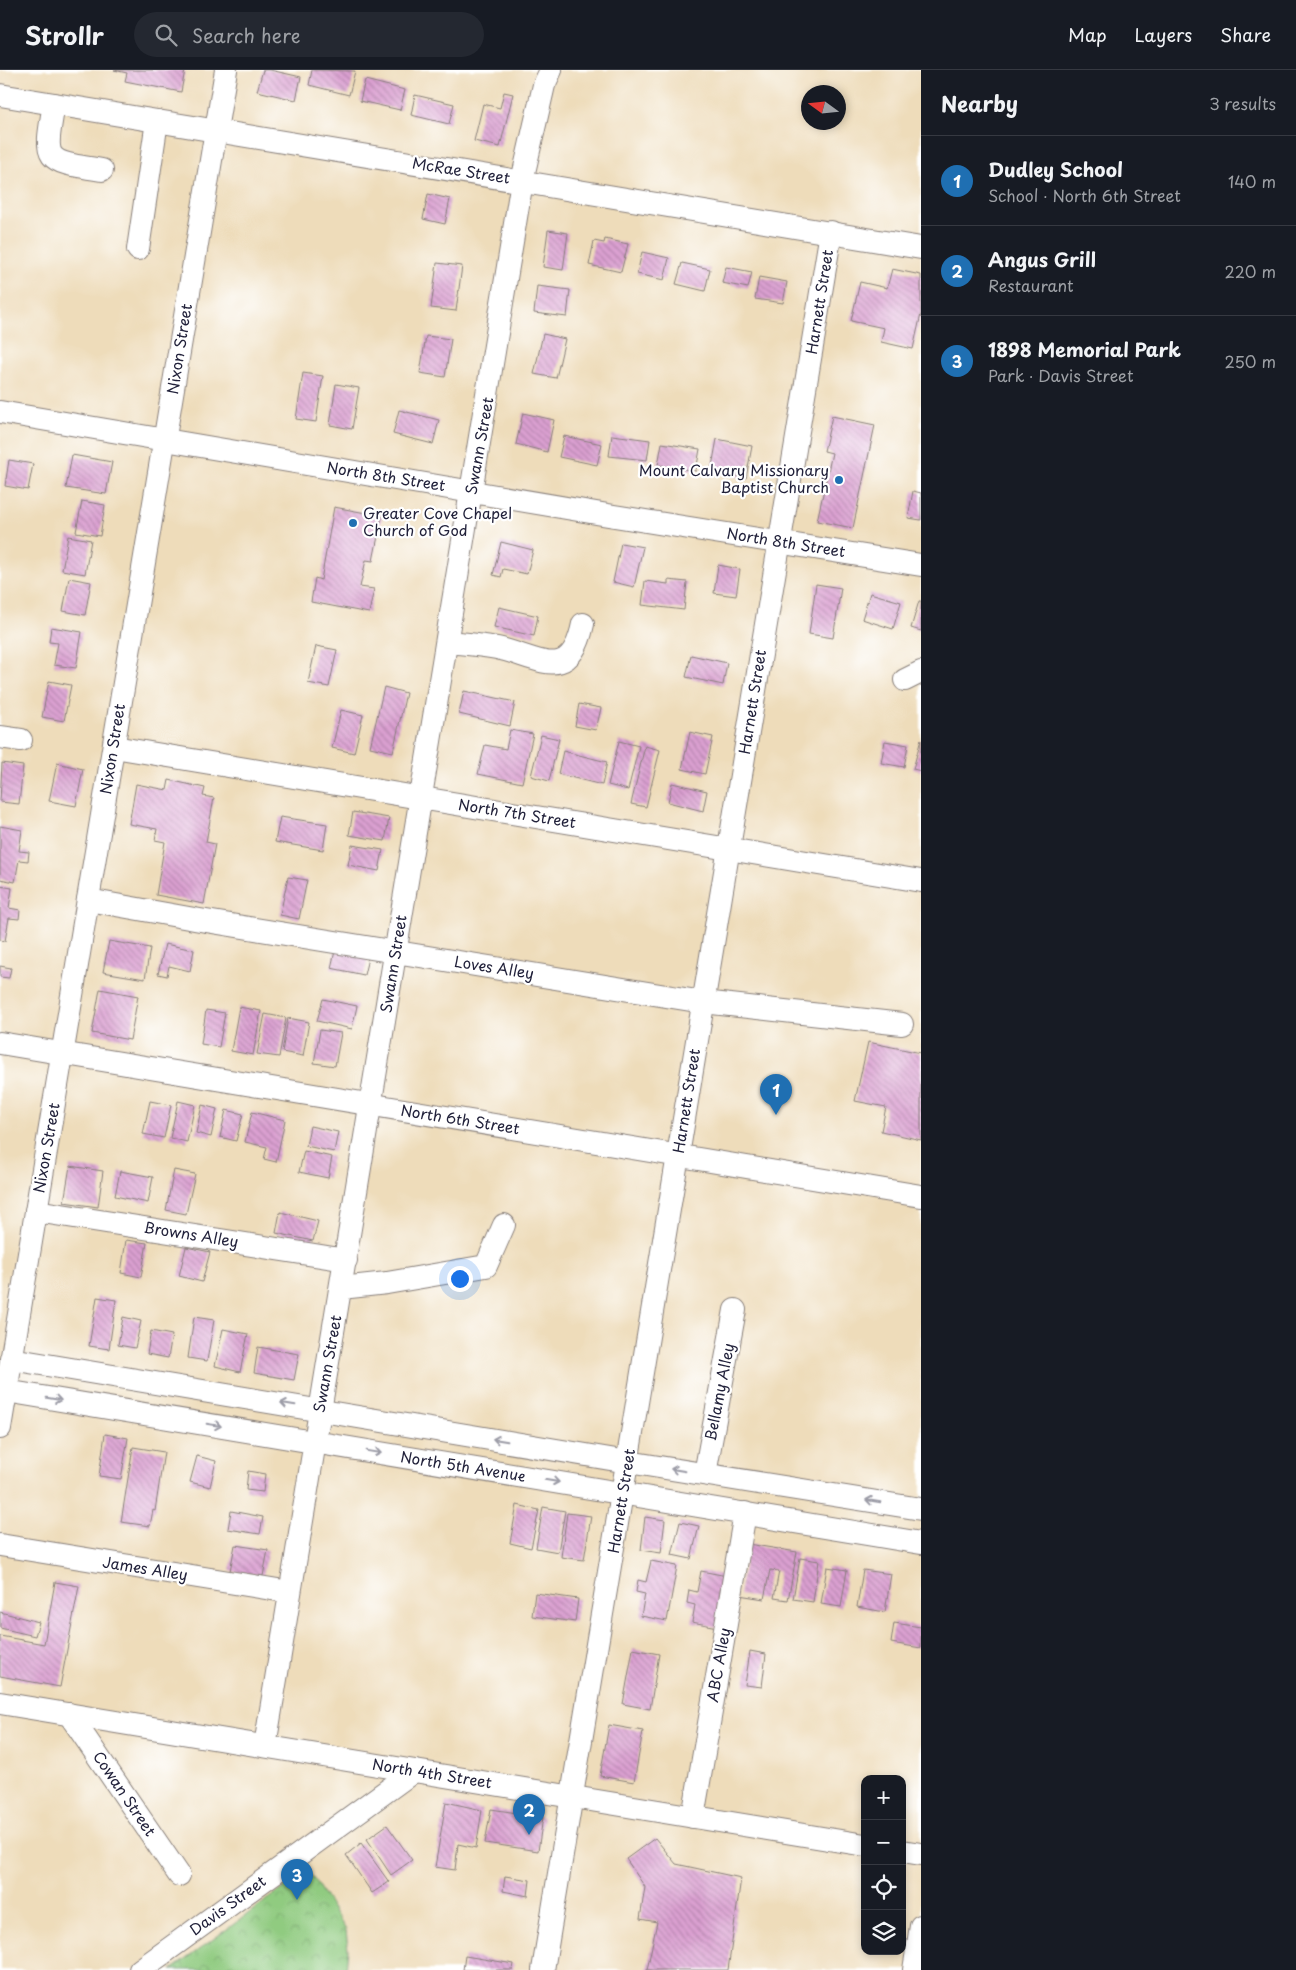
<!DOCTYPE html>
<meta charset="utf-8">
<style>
:root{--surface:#171b24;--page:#242831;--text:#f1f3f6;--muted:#9ea1a6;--line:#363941;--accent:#1f6fb2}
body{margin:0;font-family:"Playpen Sans",sans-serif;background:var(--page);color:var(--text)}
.controls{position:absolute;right:15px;bottom:15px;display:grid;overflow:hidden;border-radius:10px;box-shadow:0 2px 8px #0003}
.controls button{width:45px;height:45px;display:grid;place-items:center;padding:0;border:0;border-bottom:1px solid var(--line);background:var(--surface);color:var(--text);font:25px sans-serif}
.compass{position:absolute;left:801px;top:15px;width:45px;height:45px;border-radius:50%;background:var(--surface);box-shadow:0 2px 8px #0003;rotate:285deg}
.you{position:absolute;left:459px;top:1208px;width:18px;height:18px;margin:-12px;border:4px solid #fff;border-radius:50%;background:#1a73e8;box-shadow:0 0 0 8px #1a73e833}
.badge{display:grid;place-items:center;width:32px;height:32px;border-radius:50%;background:var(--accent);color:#fff;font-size:16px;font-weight:700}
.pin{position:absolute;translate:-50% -41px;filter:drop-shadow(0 1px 2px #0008)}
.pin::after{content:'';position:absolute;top:26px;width:18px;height:15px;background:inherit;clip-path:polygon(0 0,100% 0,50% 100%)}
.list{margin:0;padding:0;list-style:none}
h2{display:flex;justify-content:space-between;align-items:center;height:65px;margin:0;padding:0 20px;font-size:21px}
h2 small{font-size:16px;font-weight:400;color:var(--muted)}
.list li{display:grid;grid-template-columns:32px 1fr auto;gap:15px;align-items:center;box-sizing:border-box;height:90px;padding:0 20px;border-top:1px solid var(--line)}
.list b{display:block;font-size:19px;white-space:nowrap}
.list p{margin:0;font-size:16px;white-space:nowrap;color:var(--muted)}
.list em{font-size:16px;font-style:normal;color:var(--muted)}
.icon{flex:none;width:28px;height:28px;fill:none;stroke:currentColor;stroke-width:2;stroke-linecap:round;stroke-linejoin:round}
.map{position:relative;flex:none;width:921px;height:1900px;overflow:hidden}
header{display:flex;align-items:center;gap:30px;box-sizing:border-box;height:70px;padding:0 25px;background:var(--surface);border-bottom:1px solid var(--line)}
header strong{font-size:24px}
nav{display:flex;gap:28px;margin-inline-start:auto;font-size:18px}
.search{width:350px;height:45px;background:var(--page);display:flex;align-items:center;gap:12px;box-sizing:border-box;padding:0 18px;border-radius:28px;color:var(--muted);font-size:19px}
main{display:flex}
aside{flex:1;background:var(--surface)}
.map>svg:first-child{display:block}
.park{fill:url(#park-crowns);stroke:#59765e}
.building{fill:url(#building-back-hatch)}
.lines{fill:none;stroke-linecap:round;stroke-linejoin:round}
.minor-casing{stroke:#887f7a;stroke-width:24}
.minor{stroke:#fff;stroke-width:22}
.oneway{stroke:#9c9ca7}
.poi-dot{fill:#1f6fb2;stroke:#fff;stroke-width:2}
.labels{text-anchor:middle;stroke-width:4.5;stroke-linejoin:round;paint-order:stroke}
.street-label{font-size:15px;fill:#22223b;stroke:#fff}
.poi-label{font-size:15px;fill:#22223b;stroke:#fff;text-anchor:end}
</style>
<header>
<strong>Strollr</strong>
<div class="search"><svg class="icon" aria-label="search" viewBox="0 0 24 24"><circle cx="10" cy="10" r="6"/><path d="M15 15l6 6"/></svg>Search here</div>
<nav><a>Map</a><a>Layers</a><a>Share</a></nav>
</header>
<main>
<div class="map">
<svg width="921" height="1900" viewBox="0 0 921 1900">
<defs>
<pattern id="park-crowns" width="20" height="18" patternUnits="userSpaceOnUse" patternTransform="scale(1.25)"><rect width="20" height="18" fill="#90cb80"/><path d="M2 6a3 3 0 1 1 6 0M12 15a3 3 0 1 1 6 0" fill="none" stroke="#7cae70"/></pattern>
<pattern id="building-back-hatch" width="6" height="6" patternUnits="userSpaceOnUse" patternTransform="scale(1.25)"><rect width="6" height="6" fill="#dba0d1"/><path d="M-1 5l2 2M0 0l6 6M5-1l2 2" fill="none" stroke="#b182ab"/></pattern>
</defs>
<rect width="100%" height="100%" fill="#fff"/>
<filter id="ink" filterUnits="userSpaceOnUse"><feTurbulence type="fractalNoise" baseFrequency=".02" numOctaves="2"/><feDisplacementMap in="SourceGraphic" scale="10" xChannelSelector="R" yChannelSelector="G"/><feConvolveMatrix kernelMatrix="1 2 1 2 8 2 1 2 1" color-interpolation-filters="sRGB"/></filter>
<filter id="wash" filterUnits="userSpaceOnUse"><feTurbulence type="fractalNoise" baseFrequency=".0096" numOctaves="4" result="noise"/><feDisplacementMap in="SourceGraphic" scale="20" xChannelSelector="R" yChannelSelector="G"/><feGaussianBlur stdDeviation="1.12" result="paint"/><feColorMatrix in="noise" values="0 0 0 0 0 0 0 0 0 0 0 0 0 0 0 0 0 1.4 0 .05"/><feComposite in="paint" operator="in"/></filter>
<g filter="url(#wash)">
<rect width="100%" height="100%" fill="#eedcba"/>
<path class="park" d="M 308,1800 L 346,1860 L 348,1879 L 346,1900 L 171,1900 Z"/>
<g id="blocks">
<g class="building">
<path d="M 114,0 L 185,0 L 181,22 L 125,11 L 127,3 Z"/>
<path d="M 263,0 L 270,0 L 301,7 L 296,30 L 257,21 Z"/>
<path d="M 312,0 L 355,1 L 349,25 L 309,15 Z"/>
<path d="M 365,10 L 405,20 L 400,40 L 360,31 Z"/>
<path d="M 504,22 L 513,24 L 500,77 L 474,71 L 483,34 L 500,38 Z"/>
<path d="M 415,25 L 454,34 L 449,54 L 411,45 Z"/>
<path d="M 428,124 L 450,129 L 445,154 L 423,149 Z"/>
<path d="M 548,160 L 568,163 L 563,200 L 543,197 Z"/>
<path d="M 605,169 L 628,174 L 621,202 L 589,195 L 594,171 L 604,173 Z"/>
<path d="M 642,182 L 669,188 L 664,210 L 637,204 Z"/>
<path d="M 437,193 L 462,196 L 456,241 L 431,238 Z"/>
<path d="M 682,193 L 710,199 L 705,221 L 676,214 Z"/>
<path d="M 726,197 L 752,202 L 748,218 L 722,213 Z"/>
<path d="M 892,199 L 921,205 L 921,244 L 913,279 L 881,272 L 884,258 L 851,251 L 860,212 L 887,218 Z"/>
<path d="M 759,207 L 787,212 L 783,233 L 755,229 Z"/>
<path d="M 537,216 L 570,220 L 567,247 L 534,243 Z"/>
<path d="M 543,264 L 565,269 L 556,308 L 534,304 Z"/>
<path d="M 426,266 L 451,269 L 445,307 L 420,303 Z"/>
<path d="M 303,303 L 323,306 L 316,352 L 296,349 Z"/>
<path d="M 336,314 L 359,318 L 352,359 L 330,355 Z"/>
<path d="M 399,340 L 439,350 L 433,374 L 393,364 Z"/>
<path d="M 523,343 L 554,350 L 547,382 L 516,374 Z"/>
<path d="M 832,346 L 875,355 L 853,458 L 817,451 L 832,383 L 824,381 Z"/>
<path d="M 612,365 L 650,370 L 647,390 L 609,386 Z"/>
<path d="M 564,366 L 602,374 L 597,395 L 559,387 Z"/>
<path d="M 717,369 L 752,376 L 746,408 L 711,402 Z"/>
<path d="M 662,373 L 700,379 L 696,401 L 658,395 Z"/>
<path d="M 72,385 L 112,392 L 106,424 L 66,418 Z"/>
<path d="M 9,390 L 33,394 L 28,420 L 5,416 Z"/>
<path d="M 913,421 L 921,423 L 921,450 L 908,448 Z"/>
<path d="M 82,431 L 105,435 L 100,466 L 76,462 Z"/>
<path d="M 334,437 L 382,446 L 373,491 L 366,490 L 360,517 L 374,519 L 369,543 L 311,532 L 315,508 L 321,510 Z"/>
<path d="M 68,466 L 91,470 L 85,504 L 62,500 Z"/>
<path d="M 501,472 L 533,480 L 527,504 L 503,499 L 501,507 L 493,505 Z"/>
<path d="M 621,473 L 643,477 L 634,517 L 613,512 Z"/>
<path d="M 718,495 L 740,499 L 736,526 L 714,523 Z"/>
<path d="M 69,508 L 91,512 L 85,545 L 63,541 Z"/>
<path d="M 668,510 L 687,512 L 684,540 L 642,535 L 645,511 L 668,514 Z"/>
<path d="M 816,514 L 841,518 L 833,568 L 809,564 Z"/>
<path d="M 870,523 L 901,532 L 893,559 L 862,549 Z"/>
<path d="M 919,531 L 921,531 L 921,561 L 911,558 Z"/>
<path d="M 499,537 L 538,546 L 534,566 L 494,557 Z"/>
<path d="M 51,557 L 82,562 L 76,598 L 54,595 L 58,573 L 49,572 Z"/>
<path d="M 316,576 L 337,580 L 329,617 L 308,613 Z"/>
<path d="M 691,585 L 727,593 L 723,615 L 686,607 Z"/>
<path d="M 49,611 L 71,615 L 64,651 L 42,647 Z"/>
<path d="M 384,617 L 406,623 L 393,682 L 370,677 Z"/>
<path d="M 464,621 L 515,632 L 510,656 L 459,644 Z"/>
<path d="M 579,634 L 601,638 L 596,660 L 575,656 Z"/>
<path d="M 341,640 L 363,645 L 354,683 L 332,678 Z"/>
<path d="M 510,660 L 533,664 L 522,713 L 478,704 L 485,675 L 506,679 Z"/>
<path d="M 690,662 L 713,667 L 705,704 L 682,699 Z"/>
<path d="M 541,665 L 559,669 L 549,711 L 531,706 Z"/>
<path d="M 921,669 L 921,701 L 913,699 Z"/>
<path d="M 619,671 L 639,676 L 628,720 L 608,715 Z"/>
<path d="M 885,671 L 908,675 L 904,697 L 881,693 Z"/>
<path d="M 645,676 L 660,680 L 646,737 L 631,734 Z"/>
<path d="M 563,681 L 607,692 L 602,715 L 558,704 Z"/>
<path d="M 2,693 L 23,696 L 19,734 L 0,732 Z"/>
<path d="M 57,693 L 83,699 L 76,736 L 49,731 Z"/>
<path d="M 169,710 L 205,718 L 203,726 L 214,728 L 206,772 L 215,774 L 204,834 L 156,825 L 165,772 L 155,770 L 157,759 L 129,754 L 136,714 L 167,720 Z"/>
<path d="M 672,713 L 707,721 L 703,741 L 668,732 Z"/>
<path d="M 353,742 L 389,748 L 385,771 L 349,765 Z"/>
<path d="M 280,747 L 327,754 L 323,780 L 275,772 Z"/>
<path d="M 0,756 L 22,760 L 19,781 L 29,782 L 28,791 L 19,790 L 15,812 L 0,809 Z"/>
<path d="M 352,775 L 383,780 L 379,801 L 348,795 Z"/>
<path d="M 288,807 L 307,810 L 299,849 L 280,845 Z"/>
<path d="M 0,816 L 12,818 L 9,838 L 20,840 L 19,849 L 9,848 L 5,871 L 0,870 Z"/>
<path d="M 109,871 L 150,878 L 145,909 L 103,902 Z"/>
<path d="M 165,874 L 194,880 L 190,901 L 169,896 L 167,906 L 158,904 Z"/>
<path d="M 335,881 L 368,888 L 364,905 L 331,898 Z"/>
<path d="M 0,896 L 11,898 L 9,908 L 0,907 Z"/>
<path d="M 100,919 L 138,926 L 130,970 L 92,963 Z"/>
<path d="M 323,929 L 357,936 L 352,959 L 317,951 Z"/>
<path d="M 239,937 L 261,941 L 253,985 L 231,981 Z"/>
<path d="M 206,940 L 225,943 L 219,977 L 201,974 Z"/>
<path d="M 265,944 L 286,948 L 279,987 L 257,984 Z"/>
<path d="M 288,948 L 309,952 L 303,986 L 282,982 Z"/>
<path d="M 320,960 L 341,963 L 335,996 L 314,993 Z"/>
<path d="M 868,972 L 921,983 L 921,1070 L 881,1061 L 886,1037 L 855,1031 Z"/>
<path d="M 150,1031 L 171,1035 L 164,1068 L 143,1064 Z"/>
<path d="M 178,1031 L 195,1035 L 187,1072 L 170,1068 Z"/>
<path d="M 202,1035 L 217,1039 L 211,1067 L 196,1063 Z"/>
<path d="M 226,1040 L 243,1044 L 236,1071 L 220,1067 Z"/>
<path d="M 252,1042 L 285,1050 L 276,1092 L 264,1089 L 267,1077 L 245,1072 Z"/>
<path d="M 310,1056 L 338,1062 L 334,1082 L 306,1076 Z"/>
<path d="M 304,1081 L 332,1087 L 328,1108 L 299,1102 Z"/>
<path d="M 70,1096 L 103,1101 L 98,1137 L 64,1132 Z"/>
<path d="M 174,1100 L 195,1104 L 186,1144 L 166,1140 Z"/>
<path d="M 120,1101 L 153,1107 L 148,1133 L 115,1126 Z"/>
<path d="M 280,1142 L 318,1151 L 313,1171 L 276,1163 Z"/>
<path d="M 126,1170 L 147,1173 L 141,1207 L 121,1203 Z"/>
<path d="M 186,1177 L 210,1182 L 202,1212 L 179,1206 Z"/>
<path d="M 97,1227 L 116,1230 L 109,1279 L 89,1276 Z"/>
<path d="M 123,1247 L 141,1251 L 135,1278 L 118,1275 Z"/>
<path d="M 194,1247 L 214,1250 L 207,1291 L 188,1288 Z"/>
<path d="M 223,1259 L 248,1264 L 240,1302 L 215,1296 Z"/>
<path d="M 151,1261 L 172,1265 L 168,1288 L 147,1284 Z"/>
<path d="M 258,1277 L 299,1284 L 294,1310 L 254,1303 Z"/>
<path d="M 105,1364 L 128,1368 L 121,1409 L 99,1406 Z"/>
<path d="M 133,1377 L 164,1382 L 155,1441 L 153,1440 L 150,1456 L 121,1452 Z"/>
<path d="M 197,1386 L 216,1391 L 210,1417 L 190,1412 Z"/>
<path d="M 248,1401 L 265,1404 L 263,1422 L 246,1420 Z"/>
<path d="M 517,1435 L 539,1440 L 531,1478 L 510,1473 Z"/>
<path d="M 543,1437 L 565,1441 L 558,1482 L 536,1478 Z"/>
<path d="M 231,1441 L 263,1447 L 260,1464 L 228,1459 Z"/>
<path d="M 567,1443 L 591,1446 L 584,1490 L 561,1487 Z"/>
<path d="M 645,1447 L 665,1450 L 661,1483 L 641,1480 Z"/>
<path d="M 680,1452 L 699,1456 L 691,1489 L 672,1485 Z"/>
<path d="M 748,1474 L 797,1482 L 788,1530 L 774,1528 L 779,1501 L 770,1500 L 764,1529 L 739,1525 Z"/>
<path d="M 235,1475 L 268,1480 L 263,1506 L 230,1501 Z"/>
<path d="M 800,1488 L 819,1491 L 813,1532 L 793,1529 Z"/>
<path d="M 651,1491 L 677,1496 L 667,1551 L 641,1546 L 645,1524 L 636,1522 L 638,1510 L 646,1512 Z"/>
<path d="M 827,1497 L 847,1500 L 841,1537 L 821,1534 Z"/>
<path d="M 863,1500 L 891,1504 L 885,1542 L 857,1537 Z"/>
<path d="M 701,1501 L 727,1506 L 717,1557 L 692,1552 L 695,1535 L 687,1533 L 689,1520 L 697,1522 Z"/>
<path d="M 55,1512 L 79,1516 L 60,1617 L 0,1606 L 0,1566 L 44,1574 Z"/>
<path d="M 535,1523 L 578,1529 L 575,1552 L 532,1546 Z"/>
<path d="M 0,1542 L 39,1552 L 35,1566 L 0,1558 Z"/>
<path d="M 894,1553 L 921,1557 L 921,1578 L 891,1573 Z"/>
<path d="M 633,1579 L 659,1584 L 650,1639 L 623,1634 Z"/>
<path d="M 750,1581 L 766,1584 L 762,1617 L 745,1615 Z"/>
<path d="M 609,1655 L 643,1661 L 634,1712 L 600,1706 Z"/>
<path d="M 446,1732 L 482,1740 L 476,1778 L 458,1774 L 455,1800 L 435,1797 Z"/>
<path d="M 491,1739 L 543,1747 L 538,1781 L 485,1773 Z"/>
<path d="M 387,1755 L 412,1790 L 391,1805 L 367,1769 Z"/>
<path d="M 655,1768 L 676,1794 L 741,1808 L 728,1900 L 647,1900 L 657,1852 L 640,1849 L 645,1817 L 626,1789 Z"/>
<path d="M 361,1773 L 389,1812 L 372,1823 L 346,1785 Z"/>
<path d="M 505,1806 L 530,1810 L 528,1826 L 503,1821 Z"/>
<path d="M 465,1886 L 514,1894 L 513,1900 L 463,1900 Z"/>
</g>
</g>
</g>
<g filter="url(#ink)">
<use href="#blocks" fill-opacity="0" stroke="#887f7a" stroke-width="1"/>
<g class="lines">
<g class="minor-casing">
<g id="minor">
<path d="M 0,25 L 921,178"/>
<path d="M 54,34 C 44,92 43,91 102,100"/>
<path d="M 138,179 L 157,51"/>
<path d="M 0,342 L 608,445 L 921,495"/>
<path d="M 448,572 C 466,574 487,575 505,580 C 544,591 571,611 583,554"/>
<path d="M 905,610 L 921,602"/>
<path d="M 0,667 L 21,670"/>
<path d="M 114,677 L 921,811"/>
<path d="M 88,830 L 200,850 L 703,932 L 902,954"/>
<path d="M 0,973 L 921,1126"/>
<path d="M 36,1141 L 346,1190"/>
<path d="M 341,1218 L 387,1213 L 486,1196 L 504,1155"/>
<path d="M 11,1289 L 628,1392 L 921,1439"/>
<path d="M 6,1321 L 921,1473"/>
<path d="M 0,1358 L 226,0"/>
<path d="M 705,1404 L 735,1240"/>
<path d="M 0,1475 L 290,1522"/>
<path d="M 0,1633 L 865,1775"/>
<path d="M 69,1644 L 179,1805"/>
<path d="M 265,1676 L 522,111 L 544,15 L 551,0"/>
<path d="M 693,1747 L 745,1443"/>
<path d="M 902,1781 L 921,1784"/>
<path d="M 140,1900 L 414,1701"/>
<path d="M 543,1900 L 831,162"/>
<path d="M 914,1900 L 921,1856"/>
</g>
</g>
<use href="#minor" class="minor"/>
</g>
<defs><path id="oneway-shaft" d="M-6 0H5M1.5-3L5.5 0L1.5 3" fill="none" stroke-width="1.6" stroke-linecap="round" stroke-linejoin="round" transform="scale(1.25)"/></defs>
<g class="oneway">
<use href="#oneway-shaft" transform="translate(54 1329) rotate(10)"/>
<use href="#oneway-shaft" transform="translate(288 1334) rotate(-171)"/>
<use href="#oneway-shaft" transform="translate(214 1355) rotate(10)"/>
<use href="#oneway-shaft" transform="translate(500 1370) rotate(-170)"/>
<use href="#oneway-shaft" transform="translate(374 1382) rotate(9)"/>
<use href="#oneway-shaft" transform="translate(678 1400) rotate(-171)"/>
<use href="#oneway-shaft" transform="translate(552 1411) rotate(9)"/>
<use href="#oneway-shaft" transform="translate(873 1431) rotate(-171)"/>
</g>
</g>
<g class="poi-dot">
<circle cx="839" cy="410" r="5"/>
<circle cx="353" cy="453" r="5"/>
</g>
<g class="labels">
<g class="street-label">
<text transform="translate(461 101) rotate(9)" y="5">McRae Street</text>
<text transform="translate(820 232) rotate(-81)" y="5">Harnett Street</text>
<text transform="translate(180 279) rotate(-81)" y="5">Nixon Street</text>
<text transform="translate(480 376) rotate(-80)" y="5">Swann Street</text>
<text transform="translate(386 407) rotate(9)" y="5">North 8th Street</text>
<text transform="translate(786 473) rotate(9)" y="5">North 8th Street</text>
<text transform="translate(753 632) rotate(-81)" y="5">Harnett Street</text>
<text transform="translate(113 679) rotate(-81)" y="5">Nixon Street</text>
<text transform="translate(517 744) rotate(9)" y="5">North 7th Street</text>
<text transform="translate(394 894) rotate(-81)" y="5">Swann Street</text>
<text transform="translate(494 898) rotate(9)" y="5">Loves Alley</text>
<text transform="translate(687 1031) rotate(-81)" y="5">Harnett Street</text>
<text transform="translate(460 1050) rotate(9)" y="5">North 6th Street</text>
<text transform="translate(47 1078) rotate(-80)" y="5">Nixon Street</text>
<text transform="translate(191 1165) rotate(9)" y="5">Browns Alley</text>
<text transform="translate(328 1294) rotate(-80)" y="5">Swann Street</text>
<text transform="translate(720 1322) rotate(-79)" y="5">Bellamy Alley</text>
<text transform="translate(463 1397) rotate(9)" y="5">North 5th Avenue</text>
<text transform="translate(622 1431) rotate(-81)" y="5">Harnett Street</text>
<text transform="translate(145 1499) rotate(9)" y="5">James Alley</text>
<text transform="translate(719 1595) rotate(-80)" y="5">ABC Alley</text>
<text transform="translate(432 1704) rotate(9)" y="5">North 4th Street</text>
<text transform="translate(124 1724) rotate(56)" y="5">Cowan Street</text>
<text transform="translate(228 1836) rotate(-36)" y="5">Davis Street</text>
</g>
<g class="poi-label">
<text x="829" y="406">Mount Calvary Missionary<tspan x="829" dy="17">Baptist Church</tspan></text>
<text x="363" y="449" text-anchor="start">Greater Cove Chapel<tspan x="363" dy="17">Church of God</tspan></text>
</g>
</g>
</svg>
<div class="controls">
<button>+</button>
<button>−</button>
<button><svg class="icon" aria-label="locate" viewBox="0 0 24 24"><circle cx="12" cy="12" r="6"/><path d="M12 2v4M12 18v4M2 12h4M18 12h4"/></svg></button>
<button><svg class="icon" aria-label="layers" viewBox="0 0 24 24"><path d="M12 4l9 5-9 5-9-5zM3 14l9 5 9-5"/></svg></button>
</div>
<svg class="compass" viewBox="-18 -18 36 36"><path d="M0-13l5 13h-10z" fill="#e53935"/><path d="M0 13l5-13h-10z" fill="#9ea1a6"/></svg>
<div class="you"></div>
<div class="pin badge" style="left:776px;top:1045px">1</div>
<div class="pin badge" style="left:529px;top:1765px">2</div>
<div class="pin badge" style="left:297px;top:1830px">3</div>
</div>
<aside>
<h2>Nearby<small>3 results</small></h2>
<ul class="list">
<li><span class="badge">1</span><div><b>Dudley School</b><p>School · North 6th Street</p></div><em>140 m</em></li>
<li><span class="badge">2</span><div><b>Angus Grill</b><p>Restaurant</p></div><em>220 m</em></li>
<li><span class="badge">3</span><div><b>1898 Memorial Park</b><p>Park · Davis Street</p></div><em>250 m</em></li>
</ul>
</aside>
</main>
